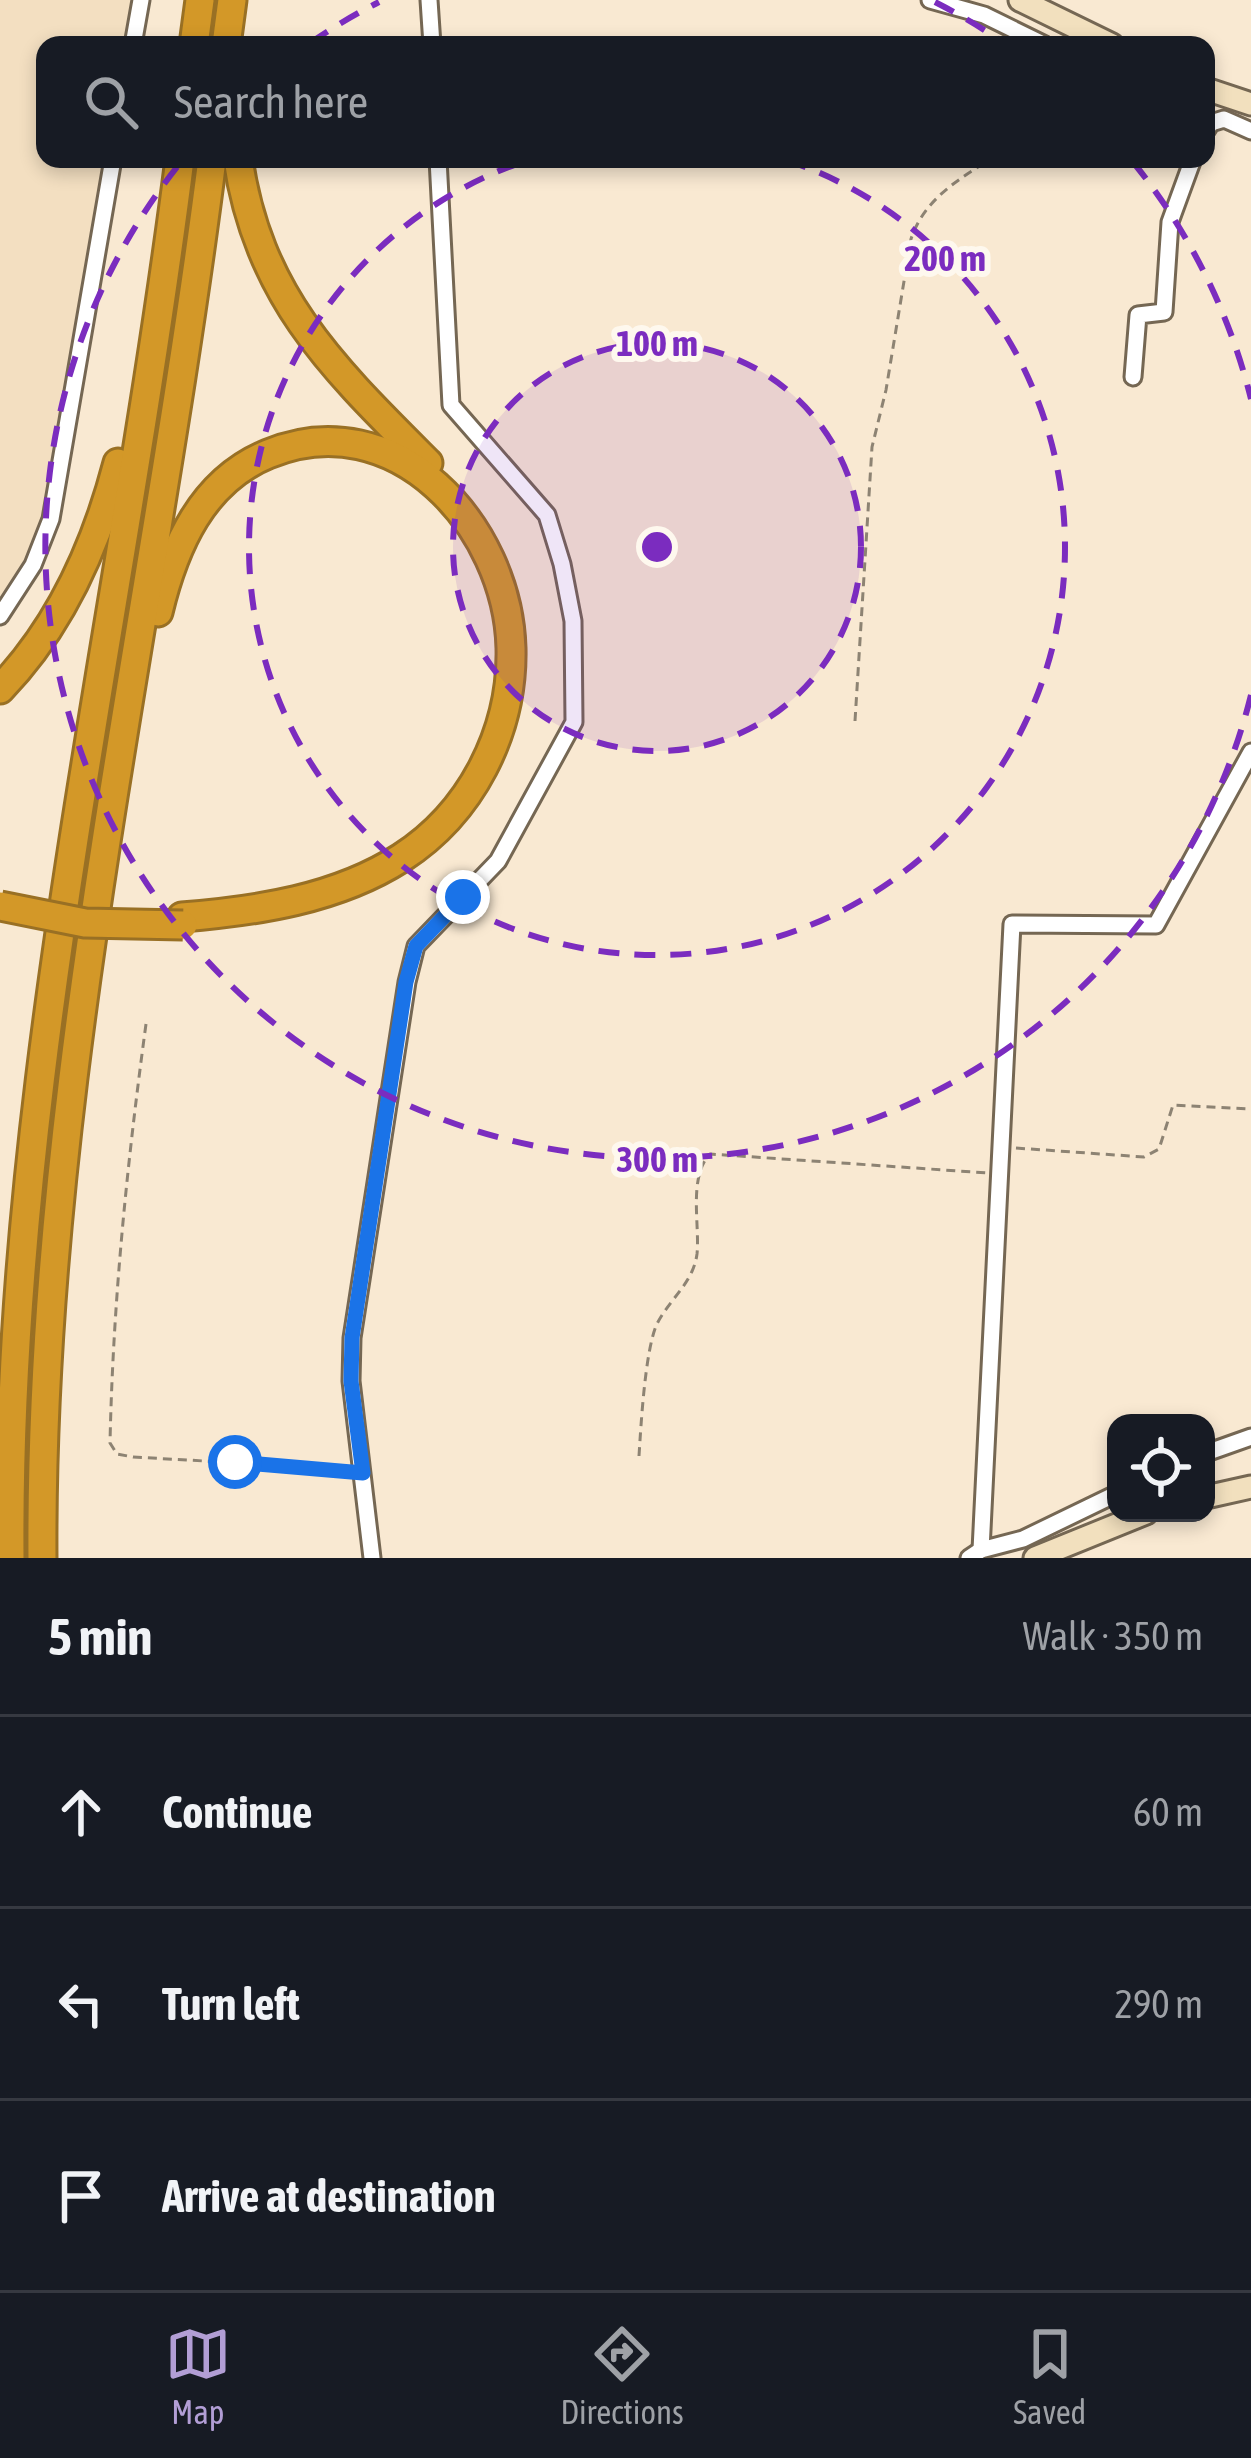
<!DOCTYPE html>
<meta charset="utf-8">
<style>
:root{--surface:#171b24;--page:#242831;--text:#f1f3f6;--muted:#9ea1a6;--line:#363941;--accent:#b29ed5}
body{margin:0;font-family:"Asap Condensed",sans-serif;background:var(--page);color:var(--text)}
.controls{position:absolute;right:36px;bottom:36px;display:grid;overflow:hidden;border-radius:24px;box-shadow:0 6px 18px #0003}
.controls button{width:108px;height:108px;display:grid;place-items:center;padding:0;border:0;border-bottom:3px solid var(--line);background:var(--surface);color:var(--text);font:60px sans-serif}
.stop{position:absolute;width:36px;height:36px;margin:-27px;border:9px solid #1a73e8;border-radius:50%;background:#fff}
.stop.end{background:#1a73e8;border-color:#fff;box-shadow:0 3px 12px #0008}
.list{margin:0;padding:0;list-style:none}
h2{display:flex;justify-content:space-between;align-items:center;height:156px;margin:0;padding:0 48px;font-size:51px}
h2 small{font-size:39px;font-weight:400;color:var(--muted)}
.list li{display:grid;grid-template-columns:78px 1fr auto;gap:36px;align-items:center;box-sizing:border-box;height:192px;padding:0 48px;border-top:3px solid var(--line)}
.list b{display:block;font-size:45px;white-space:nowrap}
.list em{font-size:39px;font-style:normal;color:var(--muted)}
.icon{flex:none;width:66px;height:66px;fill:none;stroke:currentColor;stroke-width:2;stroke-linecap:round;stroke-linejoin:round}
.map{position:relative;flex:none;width:1251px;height:1558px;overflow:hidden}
.search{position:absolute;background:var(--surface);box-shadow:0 6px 18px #0003;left:36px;right:36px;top:36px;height:132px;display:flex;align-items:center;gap:30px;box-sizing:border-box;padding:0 42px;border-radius:24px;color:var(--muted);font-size:45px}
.sheet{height:732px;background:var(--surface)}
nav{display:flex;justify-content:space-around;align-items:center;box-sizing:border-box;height:168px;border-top:3px solid var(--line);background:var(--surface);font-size:33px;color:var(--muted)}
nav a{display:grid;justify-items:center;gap:6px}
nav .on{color:var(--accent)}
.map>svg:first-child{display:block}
.built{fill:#f3dfc1}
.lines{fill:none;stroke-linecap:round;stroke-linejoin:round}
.minor-casing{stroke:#756753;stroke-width:21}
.secondary-casing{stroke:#756753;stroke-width:27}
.motorway-casing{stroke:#997024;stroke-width:33}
.path{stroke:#8d8373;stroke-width:3;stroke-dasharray:9 6;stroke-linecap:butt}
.minor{stroke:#fff;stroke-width:15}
.secondary{stroke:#f2e0be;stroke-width:21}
.motorway{stroke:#d39828;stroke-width:27}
.motorway-bridge-casing{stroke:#997024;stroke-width:33;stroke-linecap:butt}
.motorway-bridge{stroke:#d39828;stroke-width:27}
.route{stroke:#1a73e8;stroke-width:15}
.ring{fill:none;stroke:#7b2cbf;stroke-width:6;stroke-dasharray:21 15}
.centre{fill:#7b2cbf;stroke:#fef8ee;stroke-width:6}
.ring-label{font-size:36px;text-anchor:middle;font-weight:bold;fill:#7b2cbf;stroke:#fef8ee;stroke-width:12;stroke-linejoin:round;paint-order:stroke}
</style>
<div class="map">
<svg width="1251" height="1558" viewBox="0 0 1251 1558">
<rect width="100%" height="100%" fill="#f9e9d2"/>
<path class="built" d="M 0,0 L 149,0 L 140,45 L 45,45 L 45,159 L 119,159 L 61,506 L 43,560 L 0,627 Z"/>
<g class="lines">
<g class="minor-casing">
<g id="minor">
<path d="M 429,0 L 432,45"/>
<path d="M 930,0 L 984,15 L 1045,45"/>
<path d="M 133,45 L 141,0"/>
<path d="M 1206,131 L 1211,123 L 1224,119 L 1251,131"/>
<path d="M 1133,377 L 1138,315 L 1164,312 L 1170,222 L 1193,159"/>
<path d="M 0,616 L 33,565 L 51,519 L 113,159"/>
<path d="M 1206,1453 L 1251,1437"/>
<path d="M 981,1550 L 1012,924 L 1156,925 L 1251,752"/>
<path d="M 372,1558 L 351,1381 L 352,1338 L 407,982 L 416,946 L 498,861 L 574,722 L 573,621 L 562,564 L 547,515 L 451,405 L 438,159"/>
<path d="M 969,1558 L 981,1550 L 1023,1539 L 1116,1494"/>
</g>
</g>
<g class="secondary-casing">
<g id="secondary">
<path d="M 1020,0 L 1112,45"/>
<path d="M 1206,89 L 1251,104"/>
<path d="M 1206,1497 L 1251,1487"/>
<path d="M 1035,1558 L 1146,1513"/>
</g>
</g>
<g class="motorway-casing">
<g id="motorway">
<path d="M 194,45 L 200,0"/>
<path d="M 226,45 L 232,0"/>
<path d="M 238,159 C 258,297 334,369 428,463"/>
<path d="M 158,612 C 174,546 202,481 268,454 C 395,401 508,526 511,648 C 513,732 471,813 401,858 C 337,899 257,911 182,917"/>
<path d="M 0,689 C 61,626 96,547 118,463"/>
<path d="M 10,1558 C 6,1086 121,625 180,159"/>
<path d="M 42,1558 C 39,1086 153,625 212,159"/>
</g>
</g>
<g class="path">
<path d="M 855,721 L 872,447 L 886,390 L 911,239 C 924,200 957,180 991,159"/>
<path d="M 146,1024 C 127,1164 113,1302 110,1443 L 117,1454 L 133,1457 L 346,1469"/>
<path d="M 1016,1148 L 1144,1157 L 1159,1149 L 1173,1105 L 1251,1109"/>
<path d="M 639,1456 C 641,1424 645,1354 656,1326 C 668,1300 693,1284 697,1254 C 700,1225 688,1177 710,1154 L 988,1173"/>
</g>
<use href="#minor" class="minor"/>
<use href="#secondary" class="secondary"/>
<use href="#motorway" class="motorway"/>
<g class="motorway-bridge-casing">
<path id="motorway-bridge" d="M 0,906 L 85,923 L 183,925"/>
</g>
<use href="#motorway-bridge" class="motorway-bridge"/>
</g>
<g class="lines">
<path class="route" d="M 235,1462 L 363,1473 L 351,1381 L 352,1338 L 406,982 L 416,946 L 463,897"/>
</g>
<circle cx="657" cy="547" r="204" fill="#7b2cbf" fill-opacity=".12"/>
<g class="ring">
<circle cx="657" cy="547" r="204"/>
<path d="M786 160A408 408 0 1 1 528 160"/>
<path d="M1251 695A612 612 0 1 1 181 162M310 43A612 612 0 0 1 379 2M935 2A612 612 0 0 1 1004 43M1133 162A612 612 0 0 1 1251 399"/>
</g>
<circle cx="657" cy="547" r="18" class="centre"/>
<g class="ring-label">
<text x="945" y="271">200 m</text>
<text x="657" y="356">100 m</text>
<text x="657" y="1172">300 m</text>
</g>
</svg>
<div class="controls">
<button><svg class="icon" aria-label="locate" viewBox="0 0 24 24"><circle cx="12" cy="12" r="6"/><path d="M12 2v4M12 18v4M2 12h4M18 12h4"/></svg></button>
</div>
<div class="stop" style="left:235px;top:1462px"></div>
<div class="stop end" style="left:463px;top:897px"></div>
<div class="search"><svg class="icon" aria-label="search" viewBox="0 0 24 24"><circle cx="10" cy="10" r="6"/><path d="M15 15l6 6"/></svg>Search here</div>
</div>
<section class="sheet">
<h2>5 min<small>Walk · 350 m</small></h2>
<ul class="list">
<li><svg class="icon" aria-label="ahead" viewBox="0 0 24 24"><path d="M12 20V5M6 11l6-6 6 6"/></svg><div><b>Continue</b></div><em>60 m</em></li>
<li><svg class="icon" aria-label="left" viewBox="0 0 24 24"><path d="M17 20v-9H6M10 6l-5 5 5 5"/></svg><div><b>Turn left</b></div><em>290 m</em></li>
<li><svg class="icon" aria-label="arrive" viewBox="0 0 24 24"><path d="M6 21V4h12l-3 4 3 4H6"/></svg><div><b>Arrive at destination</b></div></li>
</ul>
</section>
<nav>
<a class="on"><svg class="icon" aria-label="map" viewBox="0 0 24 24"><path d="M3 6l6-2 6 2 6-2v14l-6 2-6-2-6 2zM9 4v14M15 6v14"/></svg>Map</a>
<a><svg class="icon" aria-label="directions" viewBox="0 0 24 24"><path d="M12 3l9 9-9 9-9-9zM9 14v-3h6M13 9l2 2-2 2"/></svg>Directions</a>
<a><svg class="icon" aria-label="saved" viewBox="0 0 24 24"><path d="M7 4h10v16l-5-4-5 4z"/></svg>Saved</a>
</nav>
